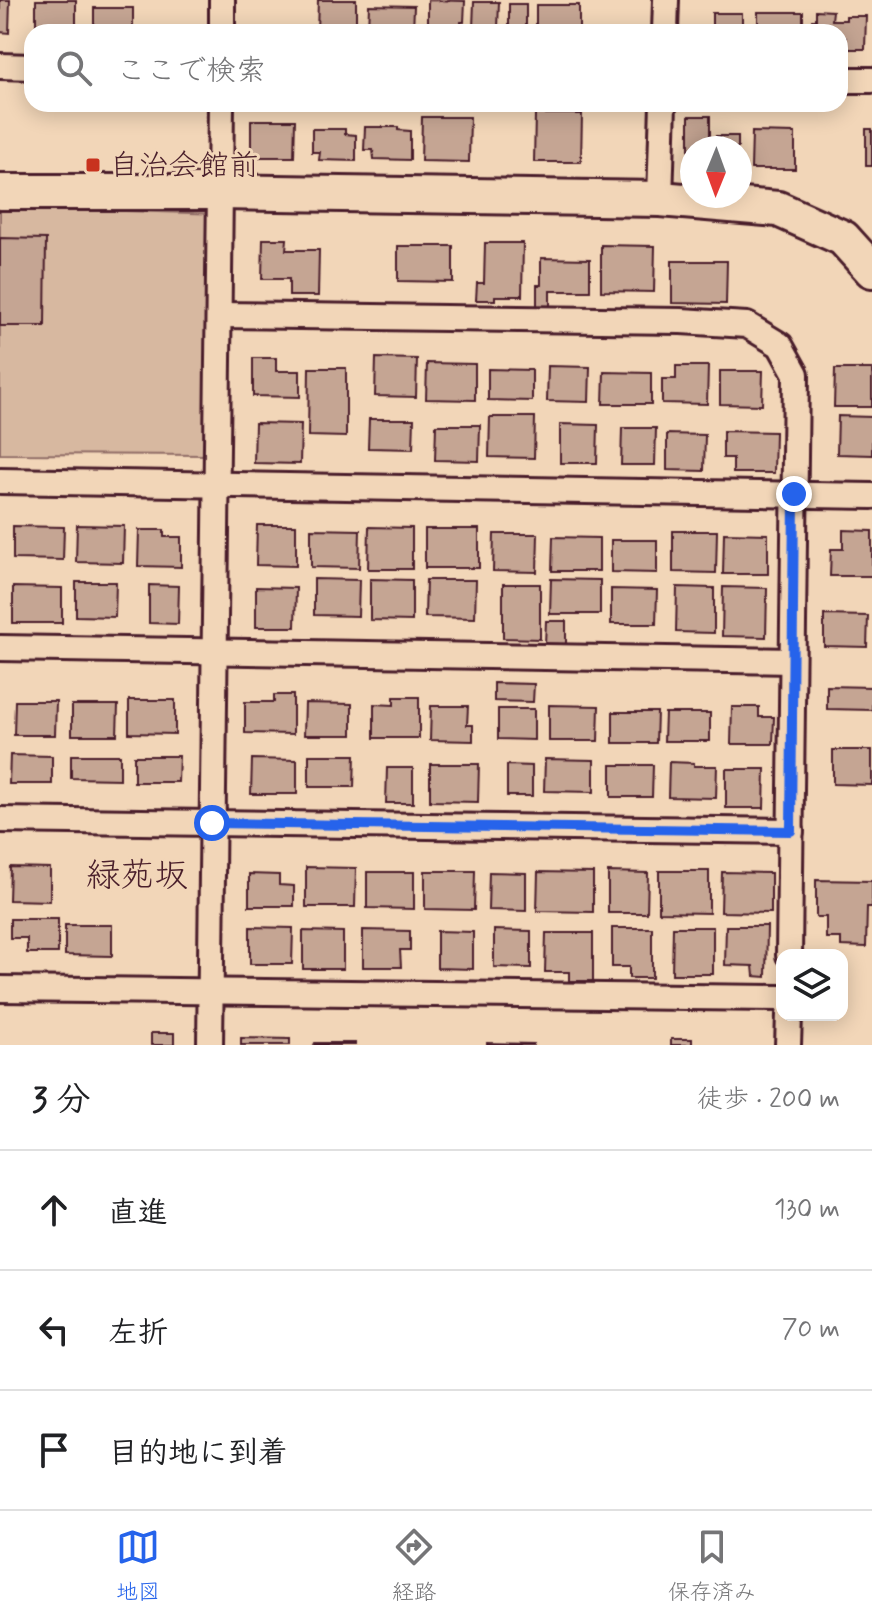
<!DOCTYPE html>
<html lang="ja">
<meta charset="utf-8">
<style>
:root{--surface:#fff;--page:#f6f6f6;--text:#202124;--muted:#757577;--line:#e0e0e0;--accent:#2563eb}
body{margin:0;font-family:Mynerve,"Klee One",sans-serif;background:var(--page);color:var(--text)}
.controls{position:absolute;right:24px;bottom:24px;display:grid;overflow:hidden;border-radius:16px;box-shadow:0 4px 20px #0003}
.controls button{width:72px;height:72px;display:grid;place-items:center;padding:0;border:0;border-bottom:2px solid var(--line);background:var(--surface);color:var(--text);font:40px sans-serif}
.compass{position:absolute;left:680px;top:136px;width:72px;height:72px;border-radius:50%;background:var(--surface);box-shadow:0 4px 20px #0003;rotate:181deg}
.stop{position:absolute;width:24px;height:24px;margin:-18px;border:6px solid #2563eb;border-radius:50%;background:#fff}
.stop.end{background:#2563eb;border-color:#fff;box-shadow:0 2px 8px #0008}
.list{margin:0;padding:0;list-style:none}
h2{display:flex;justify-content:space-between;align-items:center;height:104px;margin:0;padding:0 32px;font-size:34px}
h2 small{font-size:26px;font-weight:400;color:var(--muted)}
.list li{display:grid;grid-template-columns:52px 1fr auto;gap:24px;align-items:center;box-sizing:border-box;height:120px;padding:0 32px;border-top:2px solid var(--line)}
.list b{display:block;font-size:30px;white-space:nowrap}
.list em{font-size:26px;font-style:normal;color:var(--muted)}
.icon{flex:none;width:44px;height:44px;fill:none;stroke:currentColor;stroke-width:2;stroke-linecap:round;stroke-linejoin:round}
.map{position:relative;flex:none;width:872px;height:1045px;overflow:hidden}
.search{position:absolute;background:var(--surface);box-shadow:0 4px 20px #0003;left:24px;right:24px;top:24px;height:88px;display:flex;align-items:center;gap:20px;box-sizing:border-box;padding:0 28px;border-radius:24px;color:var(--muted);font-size:30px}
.sheet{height:464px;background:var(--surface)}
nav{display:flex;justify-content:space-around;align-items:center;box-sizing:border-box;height:112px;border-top:2px solid var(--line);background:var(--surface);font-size:22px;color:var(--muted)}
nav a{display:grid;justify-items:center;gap:4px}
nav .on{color:var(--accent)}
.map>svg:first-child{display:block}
.green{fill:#d7b8a0;stroke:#906c66;stroke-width:2}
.building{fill:#c5a593;stroke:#4a1f2b;stroke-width:2}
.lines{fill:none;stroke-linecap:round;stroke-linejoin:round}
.street-casing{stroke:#4a1f2b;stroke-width:30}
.secondary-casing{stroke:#4a1f2b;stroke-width:40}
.street{stroke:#f2d6b8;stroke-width:24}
.secondary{stroke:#f2d6b8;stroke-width:34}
.route{stroke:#2563eb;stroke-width:10}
.poi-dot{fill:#c8321e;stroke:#f2d6b8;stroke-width:3}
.labels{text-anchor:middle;stroke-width:6;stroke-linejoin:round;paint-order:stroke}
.poi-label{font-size:30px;fill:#4a1f2b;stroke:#f2d6b8;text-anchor:start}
.quarter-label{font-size:34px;fill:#4a1f2b;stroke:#f2d6b8}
</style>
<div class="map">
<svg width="872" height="1045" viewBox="0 0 872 1045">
<rect width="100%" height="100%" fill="#f2d6b8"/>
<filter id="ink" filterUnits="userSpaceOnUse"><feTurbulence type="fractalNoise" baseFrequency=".0125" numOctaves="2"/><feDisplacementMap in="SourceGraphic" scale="16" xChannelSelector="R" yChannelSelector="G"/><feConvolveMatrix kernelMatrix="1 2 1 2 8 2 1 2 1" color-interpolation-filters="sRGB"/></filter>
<g filter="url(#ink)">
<path class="green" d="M 0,207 L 220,214 L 217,455 L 0,454 Z"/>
<g class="building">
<path d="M 0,0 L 10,0 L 9,33 L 0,32 Z"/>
<path d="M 36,0 L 76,0 L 76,31 L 36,30 Z"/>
<path d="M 318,0 L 356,0 L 356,32 L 317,32 Z"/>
<path d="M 428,0 L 465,1 L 464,22 L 461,22 L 461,32 L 428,32 Z"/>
<path d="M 474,2 L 499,2 L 498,28 L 473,28 Z"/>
<rect x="509" y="4" width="17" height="28"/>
<path d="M 369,5 L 414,6 L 413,32 L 368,30 Z"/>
<rect x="536" y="5" width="43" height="27"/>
<rect x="94" y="8" width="39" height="24"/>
<path d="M 816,10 L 833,11 L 832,20 L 846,20 L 846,16 L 866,16 L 865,49 L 846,49 L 846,38 L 840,38 L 840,32 L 812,32 L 812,20 L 816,20 Z"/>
<rect x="758" y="12" width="45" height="20"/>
<rect x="712" y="13" width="30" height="19"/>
<path d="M 535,114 L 582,114 L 581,162 L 534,162 Z"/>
<path d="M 689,116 L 710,116 L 710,148 L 692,148 L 692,163 L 689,163 Z"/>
<path d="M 422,117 L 470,117 L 469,162 L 421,161 Z"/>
<path d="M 251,120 L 295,120 L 294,157 L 251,157 Z"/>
<path d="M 365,127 L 398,127 L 398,130 L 410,131 L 410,160 L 374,159 L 373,150 L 364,150 Z"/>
<path d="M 312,129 L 345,129 L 345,134 L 356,135 L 356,161 L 319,160 L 320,152 L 312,152 Z"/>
<rect x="866" y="129" width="6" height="37"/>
<path d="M 752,132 L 795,133 L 795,169 L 751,169 Z"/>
<rect x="716" y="136" width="22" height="12"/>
<path d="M 0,238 L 46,239 L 45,326 L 0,326 Z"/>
<path d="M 263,239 L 287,239 L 286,250 L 319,250 L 318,296 L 289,296 L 289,279 L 262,279 Z"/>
<path d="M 485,243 L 523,243 L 522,296 L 495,296 L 495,300 L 476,300 L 477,283 L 484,283 Z"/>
<path d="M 601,245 L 655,246 L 654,292 L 601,291 Z"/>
<path d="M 398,246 L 453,246 L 453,282 L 398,281 Z"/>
<path d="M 541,258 L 590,259 L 590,291 L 550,291 L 550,306 L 537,306 L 537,285 L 541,285 Z"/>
<path d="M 672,261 L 727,261 L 726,304 L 672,303 Z"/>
<path d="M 253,358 L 276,358 L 276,371 L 300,371 L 300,397 L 253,396 Z"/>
<path d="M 376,358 L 417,359 L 416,397 L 375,396 Z"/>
<path d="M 427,363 L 475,364 L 475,400 L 426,399 Z"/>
<path d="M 548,366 L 590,367 L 589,402 L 547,401 Z"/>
<path d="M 676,366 L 708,366 L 707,404 L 662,403 L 662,379 L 676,379 Z"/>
<path d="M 309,368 L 346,368 L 346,437 L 308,436 Z"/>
<path d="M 488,369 L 532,370 L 532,401 L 488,400 Z"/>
<path d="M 835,369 L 872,369 L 872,407 L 834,407 Z"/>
<path d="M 720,371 L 763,371 L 762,405 L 720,404 Z"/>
<path d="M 604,372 L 651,373 L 651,404 L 603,404 Z"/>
<path d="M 838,416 L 872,417 L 872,455 L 837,454 Z"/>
<path d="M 490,417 L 535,417 L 534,458 L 489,457 Z"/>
<path d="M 369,419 L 414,419 L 413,449 L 368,448 Z"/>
<path d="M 255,423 L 301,424 L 300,464 L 254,463 Z"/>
<path d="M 560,424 L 598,425 L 597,463 L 560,463 Z"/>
<path d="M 436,425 L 480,425 L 479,461 L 435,460 Z"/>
<path d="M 622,428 L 656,428 L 655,465 L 621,465 Z"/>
<path d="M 723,431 L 775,432 L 774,473 L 733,473 L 733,458 L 723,458 Z"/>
<path d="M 667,434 L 705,435 L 704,471 L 667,470 Z"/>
<path d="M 77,525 L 124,526 L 123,563 L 76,562 Z"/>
<path d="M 257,525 L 296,525 L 296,566 L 256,565 Z"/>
<path d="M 13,526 L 64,527 L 63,560 L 13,559 Z"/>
<path d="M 369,527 L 412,528 L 412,569 L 368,569 Z"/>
<path d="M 311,529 L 360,530 L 359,568 L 311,567 Z"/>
<rect x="425" y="529" width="54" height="39"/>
<path d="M 139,530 L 164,530 L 164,537 L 181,537 L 181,567 L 138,566 Z"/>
<path d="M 843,530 L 872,531 L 872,576 L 830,576 L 831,549 L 843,549 Z"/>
<path d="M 673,531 L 717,531 L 716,573 L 673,572 Z"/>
<path d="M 724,533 L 768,534 L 768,574 L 723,574 Z"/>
<path d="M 494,534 L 538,534 L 537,572 L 493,571 Z"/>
<path d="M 553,537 L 599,538 L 599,571 L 552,571 Z"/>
<path d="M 611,540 L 657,540 L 657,573 L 611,572 Z"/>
<path d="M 314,579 L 359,580 L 358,616 L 314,615 Z"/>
<path d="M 370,579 L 412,580 L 412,621 L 370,620 Z"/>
<path d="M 551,579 L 600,580 L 600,614 L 550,614 Z"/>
<path d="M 426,580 L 476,580 L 475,618 L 425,617 Z"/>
<path d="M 76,582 L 116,582 L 115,617 L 76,616 Z"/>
<path d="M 503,584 L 540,584 L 540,639 L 503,638 Z"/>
<path d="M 149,585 L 179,586 L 178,624 L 149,623 Z"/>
<path d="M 13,587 L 62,588 L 62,623 L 13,623 Z"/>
<path d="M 256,587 L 296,588 L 295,627 L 256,627 Z"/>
<path d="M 677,587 L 714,588 L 714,633 L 676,632 Z"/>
<path d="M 723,587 L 767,588 L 766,637 L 722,636 Z"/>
<path d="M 611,589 L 657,590 L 656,624 L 611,624 Z"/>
<path d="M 824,615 L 868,616 L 867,647 L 824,646 Z"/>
<path d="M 546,621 L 566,621 L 566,644 L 545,644 Z"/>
<path d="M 494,683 L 534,684 L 533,702 L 494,701 Z"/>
<path d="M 827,686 L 872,687 L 872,710 L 827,709 Z"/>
<path d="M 274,695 L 293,695 L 293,734 L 245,733 L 245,702 L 274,702 Z"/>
<path d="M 394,697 L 419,697 L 419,738 L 374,738 L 374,704 L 394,705 Z"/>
<path d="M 129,700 L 175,700 L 175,734 L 129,733 Z"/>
<path d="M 15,701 L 56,701 L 55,735 L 14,735 Z"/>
<path d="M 305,703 L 352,704 L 352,735 L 304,735 Z"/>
<path d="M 72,705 L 118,705 L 117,735 L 72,735 Z"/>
<path d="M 549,705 L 599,706 L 598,741 L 549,741 Z"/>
<path d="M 431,706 L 468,706 L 467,725 L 473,725 L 473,741 L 430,740 Z"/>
<path d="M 732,707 L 759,707 L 759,717 L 774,717 L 773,744 L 731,744 Z"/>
<path d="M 498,709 L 534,709 L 534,740 L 498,739 Z"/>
<path d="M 613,712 L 657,712 L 656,743 L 613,743 Z"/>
<path d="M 665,713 L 710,713 L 710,741 L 664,741 Z"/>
<path d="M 833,750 L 872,750 L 872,785 L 833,784 Z"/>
<path d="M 10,755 L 52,756 L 52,784 L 9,784 Z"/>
<path d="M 71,755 L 120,755 L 120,779 L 71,778 Z"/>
<path d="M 309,755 L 355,755 L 354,787 L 309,787 Z"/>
<path d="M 134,756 L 179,756 L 178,782 L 134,782 Z"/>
<path d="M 252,759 L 297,760 L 297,794 L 251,794 Z"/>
<path d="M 545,759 L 594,760 L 594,792 L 544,791 Z"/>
<path d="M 669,762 L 694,763 L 694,766 L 717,766 L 716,798 L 668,797 Z"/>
<path d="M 430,764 L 479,764 L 478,802 L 430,801 Z"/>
<path d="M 507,765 L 532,766 L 532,796 L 507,796 Z"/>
<path d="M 611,765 L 653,765 L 652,797 L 611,797 Z"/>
<path d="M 387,768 L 413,768 L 413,803 L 386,803 Z"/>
<path d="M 726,769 L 765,769 L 764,808 L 726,808 Z"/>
<path d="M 10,867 L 50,868 L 50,901 L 9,900 Z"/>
<path d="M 306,867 L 356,868 L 355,907 L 306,907 Z"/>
<path d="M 425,871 L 475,871 L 474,910 L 425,909 Z"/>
<path d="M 659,871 L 709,871 L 709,913 L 659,912 Z"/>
<path d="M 367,872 L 414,872 L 414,909 L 367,908 Z"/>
<path d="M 489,872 L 526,873 L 526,911 L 488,910 Z"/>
<path d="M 538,872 L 593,873 L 593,912 L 537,911 Z"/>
<path d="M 608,872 L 648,873 L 647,913 L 608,913 Z"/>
<path d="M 722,872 L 771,873 L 771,913 L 721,912 Z"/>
<path d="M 249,874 L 279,875 L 279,885 L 294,886 L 294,906 L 249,906 Z"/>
<path d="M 816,880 L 872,881 L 872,907 L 867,907 L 866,947 L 841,946 L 841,938 L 826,938 L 826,917 L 816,917 Z"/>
<path d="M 10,919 L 58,919 L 58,953 L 27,953 L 27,938 L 10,938 Z"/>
<path d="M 65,925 L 112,925 L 112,956 L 65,955 Z"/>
<path d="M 726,926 L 767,926 L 766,977 L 754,976 L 753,966 L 725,965 Z"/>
<path d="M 250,927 L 293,928 L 292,964 L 250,964 Z"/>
<path d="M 673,927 L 713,927 L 713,974 L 672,974 Z"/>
<path d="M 612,928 L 652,928 L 652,978 L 629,978 L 629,967 L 612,967 Z"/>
<path d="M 363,930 L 410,931 L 410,950 L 400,950 L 401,967 L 363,967 Z"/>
<path d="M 494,930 L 531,931 L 531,968 L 494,967 Z"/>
<path d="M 303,931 L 343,932 L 343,969 L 303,969 Z"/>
<path d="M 437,931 L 473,932 L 473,969 L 437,968 Z"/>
<path d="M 546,933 L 593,933 L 593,981 L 569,981 L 569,972 L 545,972 Z"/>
<rect x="151" y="1033" width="23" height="12"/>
<path d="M 241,1038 L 290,1039 L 290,1045 L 241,1045 Z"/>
<rect x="671" y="1039" width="21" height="6"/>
<path d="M 315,1043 L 355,1043 L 355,1045 L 314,1045 Z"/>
<path d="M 487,1043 L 533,1044 L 533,1045 L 487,1045 Z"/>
</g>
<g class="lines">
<g class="street-casing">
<g id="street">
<path d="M 222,32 L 222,0"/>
<path d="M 665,32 L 666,0"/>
<path d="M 0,66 L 32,67"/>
<path d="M 840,80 L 872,80"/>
<path d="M 660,199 L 663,104"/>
<path d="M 219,315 L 681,321 L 747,325 L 780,345 L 796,374 L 789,955"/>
<path d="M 0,481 L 872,496"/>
<path d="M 0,648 L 792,661"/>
<path d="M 0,820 L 791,831"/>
<path d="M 0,989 L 782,998"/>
<path d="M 210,1045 L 221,104"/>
<path d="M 788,1045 L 789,1015"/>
</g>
</g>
<g class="secondary-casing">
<path id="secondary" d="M 0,192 L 220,192 L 660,199 L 778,209 L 843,238 L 872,270"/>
</g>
<use href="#street" class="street"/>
<use href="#secondary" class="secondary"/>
</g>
</g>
<g class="lines" filter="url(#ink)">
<path class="route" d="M 212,823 L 791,831 L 794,494"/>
</g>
<rect class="poi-dot" x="85" y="157" width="16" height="16" rx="4"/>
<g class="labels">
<g class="poi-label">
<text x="109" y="175">自治会館前</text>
</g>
<g class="quarter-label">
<text x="137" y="886">緑苑坂</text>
</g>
</g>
</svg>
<div class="controls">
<button><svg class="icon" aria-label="layers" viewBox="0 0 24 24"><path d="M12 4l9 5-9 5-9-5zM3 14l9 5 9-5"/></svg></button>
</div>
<svg class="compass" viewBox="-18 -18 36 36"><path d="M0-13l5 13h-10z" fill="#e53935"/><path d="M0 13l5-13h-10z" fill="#757577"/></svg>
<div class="stop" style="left:212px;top:823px"></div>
<div class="stop end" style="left:794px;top:494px"></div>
<div class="search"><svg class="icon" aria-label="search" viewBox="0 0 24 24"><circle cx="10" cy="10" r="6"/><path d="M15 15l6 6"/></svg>ここで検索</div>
</div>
<section class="sheet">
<h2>3 分<small>徒歩 · 200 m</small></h2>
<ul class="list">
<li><svg class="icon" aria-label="ahead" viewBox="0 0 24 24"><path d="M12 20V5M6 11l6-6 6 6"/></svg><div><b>直進</b></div><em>130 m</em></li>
<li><svg class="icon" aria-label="left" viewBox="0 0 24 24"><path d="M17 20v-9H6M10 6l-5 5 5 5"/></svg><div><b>左折</b></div><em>70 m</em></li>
<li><svg class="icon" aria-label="arrive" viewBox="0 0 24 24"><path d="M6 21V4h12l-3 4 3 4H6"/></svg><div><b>目的地に到着</b></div></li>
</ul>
</section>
<nav>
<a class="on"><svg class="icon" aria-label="map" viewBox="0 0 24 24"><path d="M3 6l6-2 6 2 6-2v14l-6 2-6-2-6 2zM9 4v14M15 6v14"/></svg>地図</a>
<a><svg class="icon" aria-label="directions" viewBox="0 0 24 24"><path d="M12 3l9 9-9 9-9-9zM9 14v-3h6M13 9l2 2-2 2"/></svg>経路</a>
<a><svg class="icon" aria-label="saved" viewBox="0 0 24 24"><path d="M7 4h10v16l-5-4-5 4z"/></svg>保存済み</a>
</nav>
